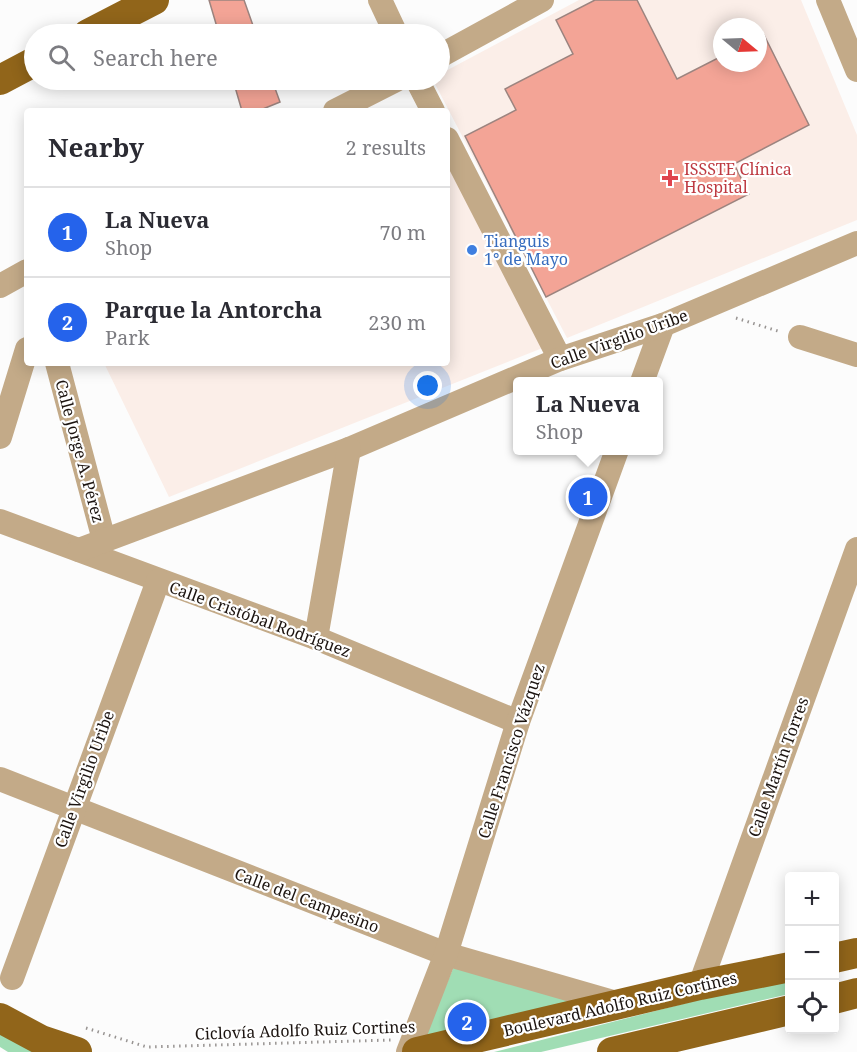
<!DOCTYPE html>
<meta charset="utf-8">
<style>
:root{--surface:#fff;--page:#f2f2f3;--text:#2b2b33;--muted:#7c7c81;--line:#e1e1e2;--accent:#2563eb}
body{margin:0;font-family:"Noto Serif",serif;background:var(--page);color:var(--text)}
.controls{position:absolute;right:18px;bottom:18px;display:grid;overflow:hidden;border-radius:6px;box-shadow:0 3px 15px #0003}
.controls button{width:54px;height:54px;display:grid;place-items:center;padding:0;border:0;border-bottom:2px solid var(--line);background:var(--surface);color:var(--text);font:30px sans-serif}
.compass{position:absolute;left:713px;top:18px;width:54px;height:54px;border-radius:50%;background:var(--surface);box-shadow:0 3px 15px #0003;rotate:109deg}
.you{position:absolute;left:428px;top:386px;width:21px;height:21px;margin:-15px;border:4px solid #fff;border-radius:50%;background:#1a73e8;box-shadow:0 0 0 9px #1a73e833}
.badge{display:grid;place-items:center;width:39px;height:39px;border-radius:50%;background:var(--accent);color:#fff;font-size:20px;font-weight:700}
.pin{position:absolute;translate:-50% -50%;border:3px solid #fff;box-shadow:0 2px 6px #0006}
.popup{position:absolute;left:513px;top:377px;width:150px;height:78px;box-sizing:border-box;display:grid;place-content:center;border-radius:6px;background:var(--surface);filter:drop-shadow(0 2px 4px #0005);font-size:20px;white-space:nowrap;color:var(--muted)}
.popup b{font-size:22px;color:var(--text)}
.popup::after{content:'';position:absolute;left:50%;top:100%;margin-left:-12px;border:12px solid transparent;border-top-color:var(--surface)}
.list{margin:0;padding:0;list-style:none}
h2{display:flex;justify-content:space-between;align-items:center;height:78px;margin:0;padding:0 24px;font-size:26px}
h2 small{font-size:20px;font-weight:400;color:var(--muted)}
.list li{display:grid;grid-template-columns:39px 1fr auto;gap:18px;align-items:center;box-sizing:border-box;height:90px;padding:0 24px;border-top:2px solid var(--line)}
.list b{display:block;font-size:22px;white-space:nowrap}
.list p{margin:0;font-size:20px;white-space:nowrap;color:var(--muted)}
.list em{font-size:20px;font-style:normal;color:var(--muted)}
.icon{flex:none;width:33px;height:33px;fill:none;stroke:currentColor;stroke-width:2;stroke-linecap:round;stroke-linejoin:round}
.map{position:relative;flex:none;width:857px;height:1052px;overflow:hidden}
.search{position:absolute;background:var(--surface);box-shadow:0 3px 15px #0003;left:24px;top:24px;width:426px;height:66px;display:flex;align-items:center;gap:15px;box-sizing:border-box;padding:0 21px;border-radius:33px;color:var(--muted);font-size:22px}
.panel{position:absolute;background:var(--surface);box-shadow:0 3px 15px #0003;left:24px;top:108px;width:426px;height:258px;border-radius:6px}
.map>svg:first-child{display:block}
.built{fill:#fbeee8;fill-rule:evenodd}
.green{fill:#a0ddb4}
.building{fill:#f3a496;stroke:#9c847f;stroke-width:1.5}
.lines{fill:none;stroke-linecap:round;stroke-linejoin:round}
.path{stroke:#989492;stroke-width:3;stroke-dasharray:1.5 4.5;stroke-linecap:butt}
.minor{stroke:#c3aa88;stroke-width:24}
.major{stroke:#91651a;stroke-width:30}
.health-dot{fill:#e0444e;stroke:#fff;stroke-width:2}
.shop-dot{fill:#3f7fe0;stroke:#fff;stroke-width:2}
.labels{text-anchor:middle;stroke-width:4.5;stroke-linejoin:round;paint-order:stroke}
.health-label{font-size:16px;fill:#be3a42;stroke:#fff;text-anchor:start}
.shop-label{font-size:16px;fill:#366cbe;stroke:#fff;text-anchor:start}
.street-label{font-size:16px;fill:#1c1410;stroke:#fff}
</style>
<div class="map">
<svg width="857" height="1052" viewBox="0 0 857 1052">
<rect width="100%" height="100%" fill="#fcfcfc"/>
<g class="built">
<path d="M 579,0 L 801,0 L 857,135 L 857,220 L 567,338 L 433,80 L 440,80 L 440,74 ZM 722,27 L 758,27 L 758,63 L 722,63 Z"/>
<path d="M 447,154 L 545,347 L 169,497 L 104,363 L 447,363 Z"/>
</g>
<g class="green">
<path d="M 455,964 L 583,1001 L 422,1042 Z"/>
<path d="M 789,977 L 789,994 L 541,1052 L 494,1052 Z"/>
<path d="M 0,1034 L 36,1052 L 8,1052 L 0,1047 Z"/>
</g>
<g class="building">
<path d="M 209,0 L 244,0 L 256,34 L 219,34 Z"/>
<path d="M 595,0 L 637,0 L 677,79 L 722,56 L 722,63 L 758,63 L 758,38 L 764,35 L 809,125 L 734,164 L 749,194 L 546,297 L 465,136 L 516,110 L 505,89 L 573,54 L 556,20 Z"/>
<path d="M 233,80 L 272,80 L 280,102 L 258,111 L 242,111 Z"/>
</g>
<g class="lines">
<g class="path">
<path d="M 736,318 L 781,332"/>
<path d="M 86,1028 L 147,1047 L 391,1040"/>
</g>
<g class="minor">
<path d="M 380,0 L 396,34"/>
<path d="M 828,0 L 857,70"/>
<path d="M 440,56 L 542,0"/>
<path d="M 417,80 L 433,111"/>
<path d="M 335,111 L 396,80"/>
<path d="M 447,139 L 560,359"/>
<path d="M 0,286 L 27,271"/>
<path d="M 800,337 L 857,355"/>
<path d="M 57,363 L 104,540"/>
<path d="M 642,382 L 663,325"/>
<path d="M 0,437 L 27,349"/>
<path d="M 0,521 L 316,638 L 518,722"/>
<path d="M 79,550 L 349,449 L 560,359 L 663,325 L 857,243"/>
<path d="M 316,638 L 349,449"/>
<path d="M 0,779 L 446,954 L 620,1004"/>
<path d="M 12,978 L 158,581"/>
<path d="M 700,985 L 857,549"/>
<path d="M 408,1052 L 446,954 L 518,722 L 617,450"/>
</g>
<g class="major">
<path d="M 88,34 L 154,0"/>
<path d="M 0,80 L 34,62"/>
<path d="M 834,958 L 857,953"/>
<path d="M 834,999 L 857,993"/>
<path d="M 0,1018 L 41,1040 L 77,1052"/>
<path d="M 417,1052 L 700,985 L 790,967"/>
<path d="M 612,1052 L 790,1010"/>
</g>
</g>
<path class="health-dot" d="M667 169h6v6h6v6h-6v6h-6v-6h-6v-6h6z"/>
<circle class="shop-dot" cx="472" cy="250" r="6"/>
<g class="labels">
<g class="health-label">
<text x="684" y="175">ISSSTE Clínica<tspan x="684" dy="18">Hospital</tspan></text>
</g>
<g class="shop-label">
<text x="484" y="247">Tianguis<tspan x="484" dy="18">1° de Mayo</tspan></text>
</g>
<g class="street-label">
<text transform="translate(619 339) rotate(-20)" y="6">Calle Virgilio Uribe</text>
<text transform="translate(80 451) rotate(75)" y="6">Calle Jorge A. Pérez</text>
<text transform="translate(260 619) rotate(20)" y="6">Calle Cristóbal Rodríguez</text>
<text transform="translate(511 751) rotate(-72)" y="6">Calle Francisco Vázquez</text>
<text transform="translate(778 767) rotate(-70)" y="6">Calle Martín Torres</text>
<text transform="translate(84 779) rotate(-70)" y="6">Calle Virgilio Uribe</text>
<text transform="translate(307 900) rotate(21)" y="6">Calle del Campesino</text>
<text transform="translate(620 1004) rotate(-13)" y="6">Boulevard Adolfo Ruiz Cortines</text>
<text transform="translate(305 1030) rotate(-2)" y="6">Ciclovía Adolfo Ruiz Cortines</text>
</g>
</g>
</svg>
<div class="controls">
<button>+</button>
<button>−</button>
<button><svg class="icon" aria-label="locate" viewBox="0 0 24 24"><circle cx="12" cy="12" r="6"/><path d="M12 2v4M12 18v4M2 12h4M18 12h4"/></svg></button>
</div>
<svg class="compass" viewBox="-18 -18 36 36"><path d="M0-13l5 13h-10z" fill="#e53935"/><path d="M0 13l5-13h-10z" fill="#7c7c81"/></svg>
<div class="you"></div>
<div class="pin badge" style="left:588px;top:497px">1</div>
<div class="popup"><b>La Nueva</b>Shop</div>
<div class="pin badge" style="left:467px;top:1022px">2</div>
<div class="search"><svg class="icon" aria-label="search" viewBox="0 0 24 24"><circle cx="10" cy="10" r="6"/><path d="M15 15l6 6"/></svg>Search here</div>
<section class="panel">
<h2>Nearby<small>2 results</small></h2>
<ul class="list">
<li><span class="badge">1</span><div><b>La Nueva</b><p>Shop</p></div><em>70 m</em></li>
<li><span class="badge">2</span><div><b>Parque la Antorcha</b><p>Park</p></div><em>230 m</em></li>
</ul>
</section>
</div>
